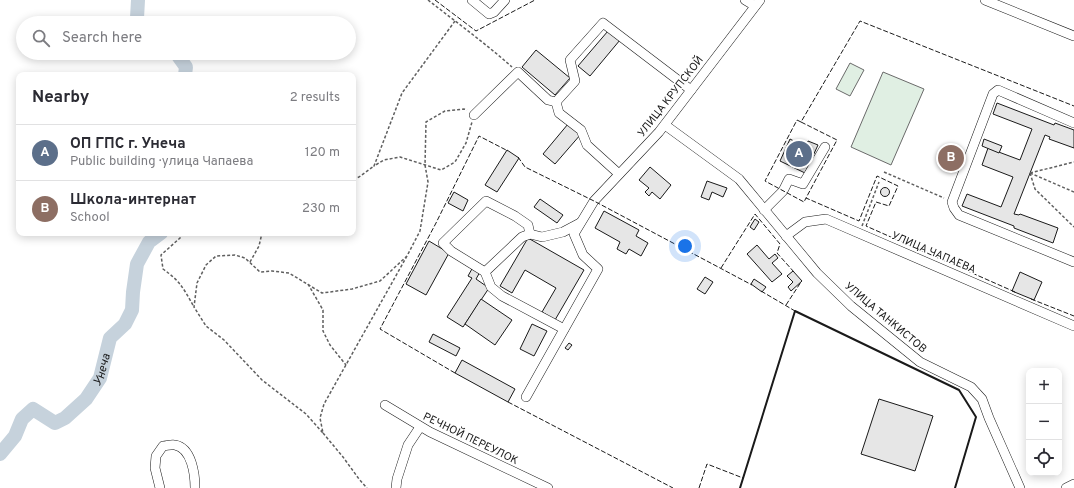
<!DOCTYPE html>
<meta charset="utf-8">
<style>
:root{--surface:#fff;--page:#f2f2f3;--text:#2b2b33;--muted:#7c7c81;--line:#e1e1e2;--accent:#7c3aed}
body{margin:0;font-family:Overpass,sans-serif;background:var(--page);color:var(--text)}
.controls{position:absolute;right:12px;bottom:12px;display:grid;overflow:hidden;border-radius:8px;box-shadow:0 2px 10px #0003}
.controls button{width:36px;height:36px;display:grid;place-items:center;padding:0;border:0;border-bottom:1px solid var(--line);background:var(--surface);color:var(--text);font:20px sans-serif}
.you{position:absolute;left:685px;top:246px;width:14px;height:14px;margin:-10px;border:3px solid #fff;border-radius:50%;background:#1a73e8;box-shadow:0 0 0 6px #1a73e833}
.badge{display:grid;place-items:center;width:26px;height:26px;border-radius:50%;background:var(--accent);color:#fff;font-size:13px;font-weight:700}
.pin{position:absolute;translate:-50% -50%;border:2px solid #fff;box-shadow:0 1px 4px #0006}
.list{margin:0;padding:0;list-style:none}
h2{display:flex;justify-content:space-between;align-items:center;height:52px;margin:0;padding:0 16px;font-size:17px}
h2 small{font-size:13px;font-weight:400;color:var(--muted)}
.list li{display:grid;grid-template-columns:26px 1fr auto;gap:12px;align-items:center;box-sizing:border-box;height:56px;padding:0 16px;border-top:1px solid var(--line)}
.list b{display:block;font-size:15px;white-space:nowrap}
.list p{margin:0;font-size:13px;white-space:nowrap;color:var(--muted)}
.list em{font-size:13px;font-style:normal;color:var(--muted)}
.icon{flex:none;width:22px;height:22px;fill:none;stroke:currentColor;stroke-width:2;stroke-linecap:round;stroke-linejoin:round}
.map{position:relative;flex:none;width:1074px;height:488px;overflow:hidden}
.search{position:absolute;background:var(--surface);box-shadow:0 2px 10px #0003;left:16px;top:16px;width:340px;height:44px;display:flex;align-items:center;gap:10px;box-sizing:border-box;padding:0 14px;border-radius:22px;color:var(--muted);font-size:15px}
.panel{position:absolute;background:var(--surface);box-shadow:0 2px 10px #0003;left:16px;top:72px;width:340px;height:164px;border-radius:8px}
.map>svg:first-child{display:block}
.green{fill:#e0efe3;stroke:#6a6a6a}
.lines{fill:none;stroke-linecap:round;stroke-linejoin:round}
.river{stroke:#c6d2dc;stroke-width:14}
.building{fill:#e6e6e6;stroke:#1a1a1a}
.minor-casing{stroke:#1a1a1a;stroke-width:10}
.path{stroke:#5f5f5f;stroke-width:1.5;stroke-dasharray:3 2;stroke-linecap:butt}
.minor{stroke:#fff;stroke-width:9}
.fence{stroke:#1a1a1a;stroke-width:1;stroke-dasharray:5 2;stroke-linecap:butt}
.wall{stroke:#1a1a1a;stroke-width:2}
.labels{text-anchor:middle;stroke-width:3;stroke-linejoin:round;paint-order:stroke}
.street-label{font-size:11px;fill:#1a1a1a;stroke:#fff}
.water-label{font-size:12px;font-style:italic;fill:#1a1a1a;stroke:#fff}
</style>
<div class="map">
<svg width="1074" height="488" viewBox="0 0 1074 488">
<rect width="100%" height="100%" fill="#fff"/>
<g class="green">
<path d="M 850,63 L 864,70 L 850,96 L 836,89 Z"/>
<path d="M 883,72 L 924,89 L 891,165 L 851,147 Z"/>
</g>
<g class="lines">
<g class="river">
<path d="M 138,0 L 137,18 L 138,23"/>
<path d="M 176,53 L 186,67 L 185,75"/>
<path id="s1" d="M 0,454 L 15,436 L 22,419 L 33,409 L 55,423 L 65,418 L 86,399 L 100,378 L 110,338 L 125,324 L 132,310 L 133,292 L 137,264 L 149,242 L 161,233"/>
</g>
</g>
<g class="building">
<path d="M 608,31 L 620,40 L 590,76 L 578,66 Z"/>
<path d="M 536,50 L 570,78 L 555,95 L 522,67 Z"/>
<path d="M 997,103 L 1054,125 L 1055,123 L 1074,130 L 1074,148 L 1049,139 L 1050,137 L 1045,135 L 1014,214 L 1019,215 L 1020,214 L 1058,228 L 1053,243 L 1014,228 L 1014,226 L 962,206 L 967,194 L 1001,207 L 1013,177 L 982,165 L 988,148 L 1020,160 L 1032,129 L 993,114 Z"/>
<path d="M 568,124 L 581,134 L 555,164 L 543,154 Z"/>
<path d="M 790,139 L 805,147 L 808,141 L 818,145 L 805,173 L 780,161 Z"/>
<path d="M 984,139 L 1002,146 L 999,153 L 982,146 Z"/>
<path d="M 507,150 L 519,158 L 497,192 L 485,185 Z"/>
<path d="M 650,167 L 671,185 L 660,199 L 652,192 L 649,196 L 645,192 L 649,188 L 639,180 Z"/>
<path d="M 707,181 L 727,188 L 723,197 L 712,192 L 709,200 L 701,197 Z"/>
<circle cx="885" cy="192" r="4.5"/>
<path d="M 454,192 L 468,200 L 463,211 L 448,203 Z"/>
<path d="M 540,199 L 563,215 L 557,223 L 534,207 Z"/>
<path d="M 604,211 L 639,230 L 636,236 L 648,243 L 641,256 L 629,249 L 626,254 L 617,249 L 620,242 L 595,228 Z"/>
<path d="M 755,219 L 759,222 L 754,230 L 750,227 Z"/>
<path d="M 528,238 L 584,270 L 555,320 L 542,312 L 556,288 L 525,270 L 512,293 L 500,286 Z"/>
<path d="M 429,241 L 449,253 L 426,295 L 406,284 Z"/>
<path d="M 757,245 L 769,259 L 775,254 L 778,258 L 772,263 L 782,274 L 772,282 L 747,254 Z"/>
<path d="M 473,267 L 480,272 L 476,279 L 489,288 L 463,327 L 447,317 L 472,278 L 468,276 Z"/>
<path d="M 793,271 L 802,281 L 791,291 L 788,287 L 793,282 L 787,276 Z"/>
<path d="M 1020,272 L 1042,282 L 1034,300 L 1012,291 Z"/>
<path d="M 705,277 L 713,282 L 705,294 L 697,289 Z"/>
<path d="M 754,279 L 766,287 L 762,292 L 751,284 Z"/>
<path d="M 481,299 L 512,320 L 495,345 L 465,324 Z"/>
<path d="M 532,324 L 547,331 L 534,356 L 520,349 Z"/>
<path d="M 433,334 L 460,348 L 456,356 L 429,342 Z"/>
<path d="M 569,343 L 572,345 L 568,350 L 565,348 Z"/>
<path d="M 462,360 L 515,389 L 508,402 L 455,373 Z"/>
<path d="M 879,399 L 933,416 L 915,471 L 861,454 Z"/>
</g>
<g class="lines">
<g class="minor-casing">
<g id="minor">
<path d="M 472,0 L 489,14 L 494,12 L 505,0"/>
<path d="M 745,0 L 755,6"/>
<path d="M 985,0 L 1074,36"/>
<path d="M 474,115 L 518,72 L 548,100 L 556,102"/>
<path d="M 1074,123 L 998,90 L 993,94 L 952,202 L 954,208 L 959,215 L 1074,262"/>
<path d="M 665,125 L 739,179 L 817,273 L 851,306 L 920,362 L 971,387 L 982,399 L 989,418 L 1020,488"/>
<path d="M 619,174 L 587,145 L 581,130 L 559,113 L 556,102 L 575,81 L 570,60 L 603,23 L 691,90"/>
<path d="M 764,210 L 783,191 L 789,179 L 803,184 L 825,147"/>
<path d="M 786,236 L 805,222 L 826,219 L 1074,326"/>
<path d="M 485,272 L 451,251 L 443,243 L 486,201 L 515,216 L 528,225 L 530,234"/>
<path d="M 564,329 L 502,296 L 491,287 L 485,272 L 522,237 L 530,234 L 542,237 L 563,232 L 580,223"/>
<path d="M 526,397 L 598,269 L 583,255 L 574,234 L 594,201 L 659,132 L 760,0"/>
<path d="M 385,405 L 430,432 L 548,488"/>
<path d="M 160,488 L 155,468 L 156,456 L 163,446 C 166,446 172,444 175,445 C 192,448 195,475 195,488"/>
<path d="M 396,488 L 397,479 L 408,445 L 420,427"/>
<path d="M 1066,488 L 1074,484"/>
</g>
</g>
<g class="path">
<path d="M 428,0 C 456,22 485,43 512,67"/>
<path d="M 455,21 L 402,93 L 374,166 L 384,160 L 400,157 L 441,170 L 455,162 L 466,143 L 472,122"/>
<path d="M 884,172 L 944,198"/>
<path d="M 1030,173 L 1035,189 L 1074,227"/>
<path d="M 1030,173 L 1074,192"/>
<path d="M 1030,173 L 1074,162"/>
<path d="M 353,179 L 359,177 L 374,166"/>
<path d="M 862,226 L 879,182"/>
<path d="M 183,233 L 180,238 L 161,255 L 163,269 C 180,281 184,289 194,307"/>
<path d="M 407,256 L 324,404 L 320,418 L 323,433 L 306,414 L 262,380 L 224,340 L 206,326 L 194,307 L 197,283 L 206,265 L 216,256 L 235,255 L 245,258 L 260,272 L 272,271 L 289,273 L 322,293 L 352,289 L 380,281 L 407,256 L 420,231 L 428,182 L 425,165 L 426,122 L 445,111 L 464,109 L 467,110"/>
<path d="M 250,262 L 259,246 L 262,233"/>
<path d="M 308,284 L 323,310 L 323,331 L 330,345 L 346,365"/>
<path d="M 323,433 L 343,457 L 359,479 L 367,488"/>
</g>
<use href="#minor" class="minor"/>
<g class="fence">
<path d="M 435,0 L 476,31 L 535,0"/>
<path d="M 801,122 L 797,120 L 765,181 L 804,202 L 806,198"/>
<path d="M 518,157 L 525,167 L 594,201 L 752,285"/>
<path d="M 721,268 L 755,214 L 780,244 L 777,253 L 794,272"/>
<path d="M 761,291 L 795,311"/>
<path d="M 1015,292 L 866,226 L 876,202 L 889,206 L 898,186 L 877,176 L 859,221 L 806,198 L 837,140 L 801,122 L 860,21 L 1074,106"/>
<path d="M 1031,299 L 1074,316"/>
<path d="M 786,305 L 801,282"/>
<path d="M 455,373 L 380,329 L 436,223 L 479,136 L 508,151"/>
<path d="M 508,402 L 673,488"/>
<path d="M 699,488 L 707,464 L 743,478"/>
</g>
<path class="wall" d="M 740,488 L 795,311 L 959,390 L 976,417 L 955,488"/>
</g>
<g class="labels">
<g class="street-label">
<text transform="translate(670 96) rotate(-52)" y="4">УЛИЦА КРУПСКОЙ</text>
<text transform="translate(934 252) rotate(23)" y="4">УЛИЦА ЧАПАЕВА</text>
<text transform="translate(886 317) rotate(40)" y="4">УЛИЦА ТАНКИСТОВ</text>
<text transform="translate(471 438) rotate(26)" y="4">РЕЧНОЙ ПЕРЕУЛОК</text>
</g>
<g class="water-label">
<text dy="4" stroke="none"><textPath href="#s1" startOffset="156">Унеча</textPath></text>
</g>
</g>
</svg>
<div class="controls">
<button>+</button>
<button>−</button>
<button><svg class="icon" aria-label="locate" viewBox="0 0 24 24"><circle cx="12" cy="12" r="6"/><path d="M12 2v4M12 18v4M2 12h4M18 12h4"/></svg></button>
</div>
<div class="you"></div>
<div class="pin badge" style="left:799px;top:154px;background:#5c6f8a">A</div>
<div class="pin badge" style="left:951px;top:158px;background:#8d6e63">B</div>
<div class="search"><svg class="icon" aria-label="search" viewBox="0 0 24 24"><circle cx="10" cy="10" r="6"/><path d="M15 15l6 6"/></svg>Search here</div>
<section class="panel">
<h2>Nearby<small>2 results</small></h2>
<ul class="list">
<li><span class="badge" style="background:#5c6f8a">A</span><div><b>ОП ГПС г. Унеча</b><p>Public building · улица Чапаева</p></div><em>120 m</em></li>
<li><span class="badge" style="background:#8d6e63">B</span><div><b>Школа-интернат</b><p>School</p></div><em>230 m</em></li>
</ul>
</section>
</div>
